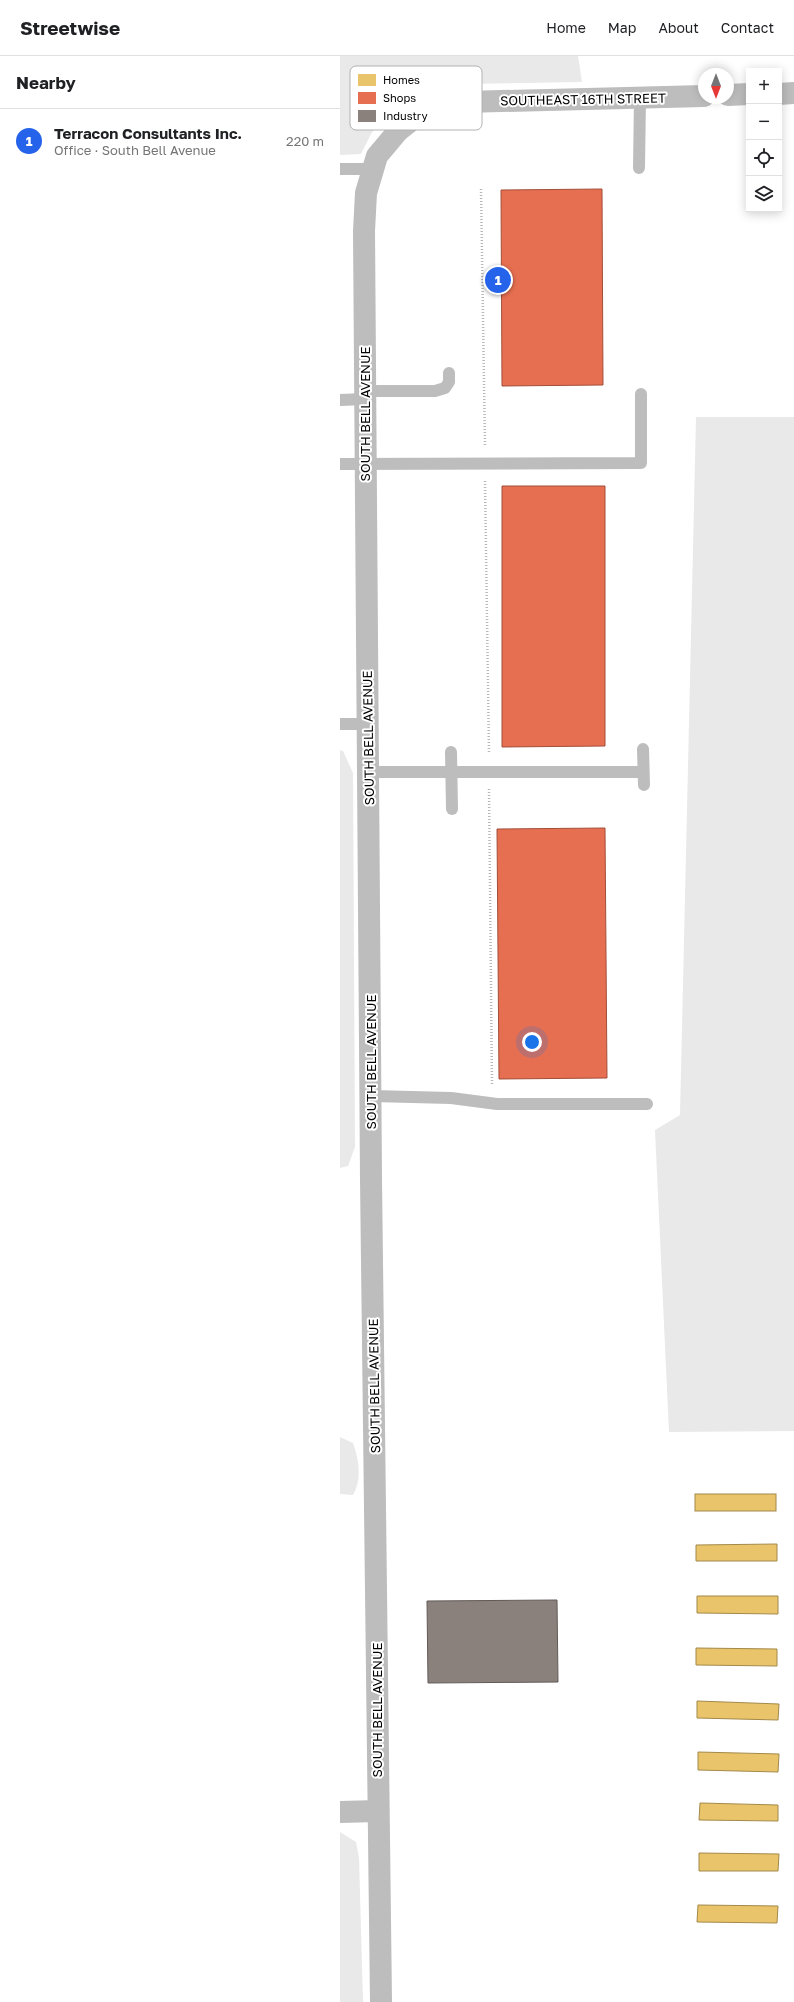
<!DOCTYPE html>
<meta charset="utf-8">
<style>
:root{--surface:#fff;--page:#f6f6f6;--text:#202124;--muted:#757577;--line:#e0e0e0;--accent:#2563eb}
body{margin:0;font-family:"Golos Text",sans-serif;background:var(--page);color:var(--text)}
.controls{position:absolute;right:12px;top:12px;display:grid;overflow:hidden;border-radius:0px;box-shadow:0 2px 10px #0003}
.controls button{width:36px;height:36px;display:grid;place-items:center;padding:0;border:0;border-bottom:1px solid var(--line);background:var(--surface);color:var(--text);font:20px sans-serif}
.compass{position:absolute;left:358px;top:12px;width:36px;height:36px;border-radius:50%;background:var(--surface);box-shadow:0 2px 10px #0003;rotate:180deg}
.you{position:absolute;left:192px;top:986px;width:14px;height:14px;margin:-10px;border:3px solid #fff;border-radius:50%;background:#1a73e8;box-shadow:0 0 0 6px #1a73e833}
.badge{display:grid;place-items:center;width:26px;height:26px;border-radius:50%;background:var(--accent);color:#fff;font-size:13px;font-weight:700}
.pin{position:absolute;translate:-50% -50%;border:2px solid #fff;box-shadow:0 1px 4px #0006}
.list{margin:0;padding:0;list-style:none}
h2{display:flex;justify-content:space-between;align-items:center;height:52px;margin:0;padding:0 16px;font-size:17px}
h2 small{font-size:13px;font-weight:400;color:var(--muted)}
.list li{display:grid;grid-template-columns:26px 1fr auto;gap:12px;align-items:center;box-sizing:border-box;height:64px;padding:0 16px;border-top:1px solid var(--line)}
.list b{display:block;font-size:15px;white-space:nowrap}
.list p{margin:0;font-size:13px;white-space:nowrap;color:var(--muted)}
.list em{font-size:13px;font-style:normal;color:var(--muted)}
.icon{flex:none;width:22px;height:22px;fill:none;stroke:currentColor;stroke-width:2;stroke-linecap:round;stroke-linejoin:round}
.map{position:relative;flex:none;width:454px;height:1946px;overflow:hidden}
header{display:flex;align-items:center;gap:24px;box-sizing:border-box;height:56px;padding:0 20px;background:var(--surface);border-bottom:1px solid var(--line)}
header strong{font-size:19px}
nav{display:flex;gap:22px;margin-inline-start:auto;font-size:14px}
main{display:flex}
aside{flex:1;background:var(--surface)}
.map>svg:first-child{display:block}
.green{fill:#e9e9e9}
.homes{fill:#e9c46a;stroke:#a3894a}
.shops{fill:#e76f51;stroke:#a24e39}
.industry{fill:#8a817c;stroke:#615a57}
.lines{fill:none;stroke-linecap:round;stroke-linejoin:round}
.path{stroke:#b8b8b8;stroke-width:2.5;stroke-dasharray:1 2;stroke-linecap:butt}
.lane{stroke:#bdbdbd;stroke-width:12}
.street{stroke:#bdbdbd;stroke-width:22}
.labels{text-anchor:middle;stroke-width:4;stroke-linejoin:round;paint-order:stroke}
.street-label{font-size:13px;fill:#000;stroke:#fff}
.key{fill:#fff;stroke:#b2b2b2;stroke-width:1}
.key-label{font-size:11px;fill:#000}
</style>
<header>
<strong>Streetwise</strong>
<nav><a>Home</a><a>Map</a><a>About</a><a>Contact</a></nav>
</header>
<main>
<aside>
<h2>Nearby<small></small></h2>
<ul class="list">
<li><span class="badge">1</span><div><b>Terracon Consultants Inc.</b><p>Office · South Bell Avenue</p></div><em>220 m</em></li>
</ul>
</aside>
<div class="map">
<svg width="454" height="1946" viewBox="0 0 454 1946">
<rect width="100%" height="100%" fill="#fff"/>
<g class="green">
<path d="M 0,0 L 238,0 L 242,26 L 121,28 L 73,36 L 45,57 L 31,78 L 21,98 L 0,99 Z"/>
<path d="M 356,361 L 454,361 L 454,1375 L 329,1376 L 315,1074 L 340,1059 Z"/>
<path d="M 0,694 L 3,695 L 13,717 L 15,1091 L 8,1110 L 0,1112 Z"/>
<path d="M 0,1381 L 13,1387 C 19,1404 22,1423 13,1439 L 0,1438 Z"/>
<path d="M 0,1776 L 16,1786 L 19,1802 L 23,1946 L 0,1946 Z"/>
</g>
<g class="homes">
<rect x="355" y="1438" width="81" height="17"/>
<path d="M 437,1488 L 437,1505 L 356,1505 L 356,1489 Z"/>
<path d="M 357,1540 L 438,1540 L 438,1558 L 357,1557 Z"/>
<path d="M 356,1592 L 437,1593 L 437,1610 L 356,1609 Z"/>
<path d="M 357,1645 L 439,1648 L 438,1664 L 357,1662 Z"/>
<path d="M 358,1696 L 439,1698 L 438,1716 L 358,1714 Z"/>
<path d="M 360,1747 L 438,1749 L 438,1765 L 359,1764 Z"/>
<path d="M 359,1797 L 439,1798 L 438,1815 L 359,1815 Z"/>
<path d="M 358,1849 L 438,1850 L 437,1867 L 357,1866 Z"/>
</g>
<g class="shops">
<path d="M 262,133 L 263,329 L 162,330 L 161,134 Z"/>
<path d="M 162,430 L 265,430 L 265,690 L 162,691 Z"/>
<path d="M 265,772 L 267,1022 L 159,1023 L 157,773 Z"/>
</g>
<path class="industry" d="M 217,1544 L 218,1626 L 88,1627 L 87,1545 Z"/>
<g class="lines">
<g class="path">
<path d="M 141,133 L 145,390"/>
<path d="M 145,425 L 149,698"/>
<path d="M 149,733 L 152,1030"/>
</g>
<g class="lane">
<path d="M 299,112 L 300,41"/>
<path d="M 0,113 L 34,113"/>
<path d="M 25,335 L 95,335 L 105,332 L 109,326 L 109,317"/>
<path d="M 0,344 L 25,343"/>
<path d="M 0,408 L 301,407 L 301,338"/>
<path d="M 0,668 L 28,668"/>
<path d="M 303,693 L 304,729"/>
<path d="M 111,696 L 112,753"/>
<path d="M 29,716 L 303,716"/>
<path d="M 32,1040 L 111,1042 L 157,1048 L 307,1048"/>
</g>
<g class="street">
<path d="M 439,38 L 454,37"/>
<path d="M 388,39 L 409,38"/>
<path d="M 0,1756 L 38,1755"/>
<path d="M 41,1946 L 31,1123 L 24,175 L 26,137 L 37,100 L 58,75 L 82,56 L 125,46 L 364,40"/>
</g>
</g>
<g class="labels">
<g class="street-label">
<text transform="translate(243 43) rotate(-1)" y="5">SOUTHEAST 16TH STREET</text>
<text transform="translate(25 358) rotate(-90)" y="5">SOUTH BELL AVENUE</text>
<text transform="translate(28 682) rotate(-91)" y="5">SOUTH BELL AVENUE</text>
<text transform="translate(31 1006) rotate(-90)" y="5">SOUTH BELL AVENUE</text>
<text transform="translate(34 1330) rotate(-91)" y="5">SOUTH BELL AVENUE</text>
<text transform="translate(37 1654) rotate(-90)" y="5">SOUTH BELL AVENUE</text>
</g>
</g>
<rect x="10" y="10" width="132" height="64" rx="6" class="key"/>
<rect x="18" y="18" width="18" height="12" fill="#e9c46a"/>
<rect x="18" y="36" width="18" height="12" fill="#e76f51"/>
<rect x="18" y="54" width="18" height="12" fill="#8a817c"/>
<g class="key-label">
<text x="43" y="28">Homes</text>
<text x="43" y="46">Shops</text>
<text x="43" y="64">Industry</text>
</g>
</svg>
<div class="controls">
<button>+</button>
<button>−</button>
<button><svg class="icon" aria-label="locate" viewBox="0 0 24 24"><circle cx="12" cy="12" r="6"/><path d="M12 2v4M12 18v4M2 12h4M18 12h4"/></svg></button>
<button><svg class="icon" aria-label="layers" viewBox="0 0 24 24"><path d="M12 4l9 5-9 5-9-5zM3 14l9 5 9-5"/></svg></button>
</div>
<svg class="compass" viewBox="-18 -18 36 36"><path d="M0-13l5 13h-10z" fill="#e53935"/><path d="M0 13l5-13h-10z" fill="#757577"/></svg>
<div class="you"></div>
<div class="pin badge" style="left:158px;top:224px">1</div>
</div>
</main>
